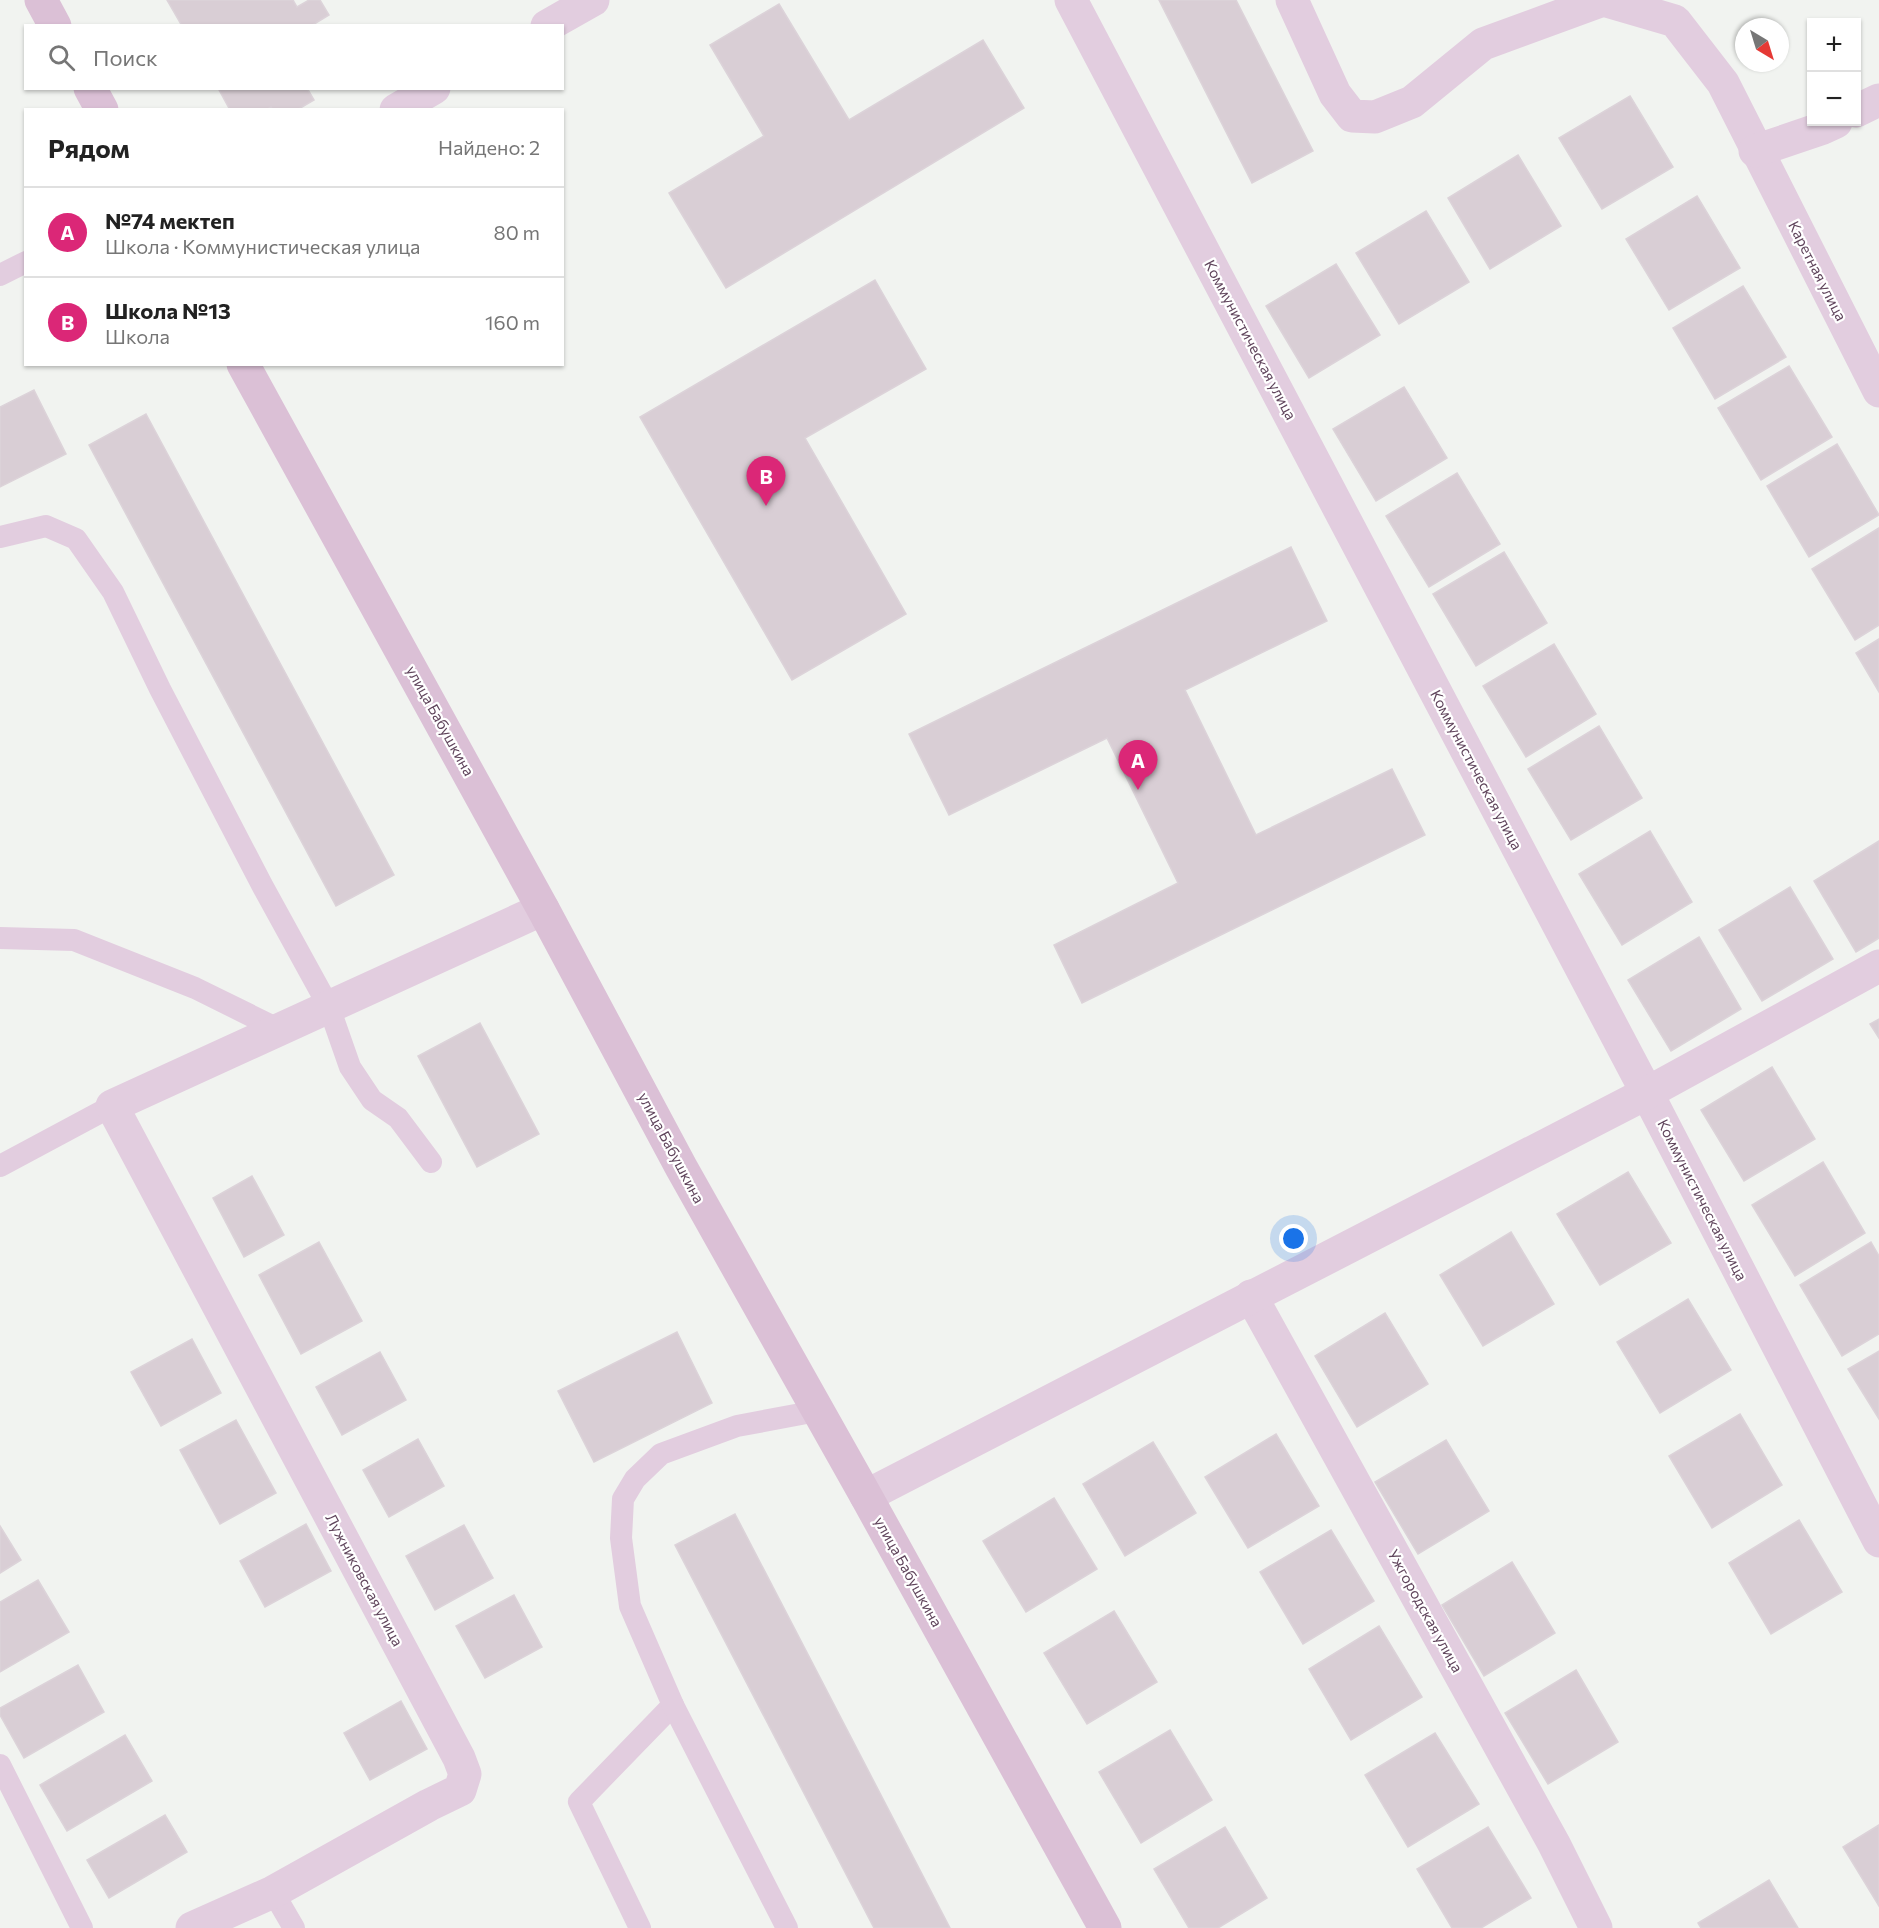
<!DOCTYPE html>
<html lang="ru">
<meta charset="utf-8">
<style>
:root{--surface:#fff;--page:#f6f6f6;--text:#222;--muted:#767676;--line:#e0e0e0;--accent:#db2777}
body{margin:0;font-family:Commissioner,sans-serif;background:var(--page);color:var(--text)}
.controls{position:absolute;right:18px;top:18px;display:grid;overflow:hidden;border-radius:0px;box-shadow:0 2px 4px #0004}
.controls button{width:54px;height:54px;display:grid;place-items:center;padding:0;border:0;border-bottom:2px solid var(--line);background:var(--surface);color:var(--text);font:30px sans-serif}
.compass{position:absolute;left:1735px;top:18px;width:54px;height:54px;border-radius:50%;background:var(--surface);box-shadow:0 2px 4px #0004;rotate:142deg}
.you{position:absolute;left:1294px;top:1239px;width:21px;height:21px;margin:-15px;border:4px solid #fff;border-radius:50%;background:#1a73e8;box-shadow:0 0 0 9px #1a73e833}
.badge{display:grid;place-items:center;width:39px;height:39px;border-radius:50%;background:var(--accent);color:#fff;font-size:20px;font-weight:700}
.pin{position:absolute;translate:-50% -50px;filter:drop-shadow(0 2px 3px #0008)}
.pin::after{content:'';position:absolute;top:32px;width:21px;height:18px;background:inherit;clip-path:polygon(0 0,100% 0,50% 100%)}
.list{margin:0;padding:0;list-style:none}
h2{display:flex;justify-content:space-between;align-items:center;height:78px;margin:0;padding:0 24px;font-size:26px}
h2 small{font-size:20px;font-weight:400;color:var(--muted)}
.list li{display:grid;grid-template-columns:39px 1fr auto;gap:18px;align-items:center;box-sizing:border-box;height:90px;padding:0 24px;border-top:2px solid var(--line)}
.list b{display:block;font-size:22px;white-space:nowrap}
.list p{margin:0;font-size:20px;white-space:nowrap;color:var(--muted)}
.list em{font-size:20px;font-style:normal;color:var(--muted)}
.icon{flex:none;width:33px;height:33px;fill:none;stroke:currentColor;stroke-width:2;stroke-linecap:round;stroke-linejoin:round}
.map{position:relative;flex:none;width:1879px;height:1928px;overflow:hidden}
.search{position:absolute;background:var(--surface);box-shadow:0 2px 4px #0004;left:24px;top:24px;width:540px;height:66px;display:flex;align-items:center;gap:15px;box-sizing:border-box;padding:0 21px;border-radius:0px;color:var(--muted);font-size:22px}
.panel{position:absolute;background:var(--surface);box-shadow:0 2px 4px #0004;left:24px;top:108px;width:540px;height:258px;border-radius:0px}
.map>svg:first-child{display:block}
.building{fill:#d9ced5;stroke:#dcd3d9;stroke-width:1.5}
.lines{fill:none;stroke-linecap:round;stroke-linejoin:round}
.lane{stroke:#e2cddf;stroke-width:22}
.street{stroke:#e2cddf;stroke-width:33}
.secondary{stroke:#dbc0d6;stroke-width:33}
.labels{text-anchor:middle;stroke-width:4.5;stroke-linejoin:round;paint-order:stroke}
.street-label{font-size:15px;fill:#60455c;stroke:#fff}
</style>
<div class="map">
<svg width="1879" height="1928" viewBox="0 0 1879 1928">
<rect width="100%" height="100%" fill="#f1f3f0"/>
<g class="building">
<path d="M 167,0 L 293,0 L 297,7 L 309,0 L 320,0 L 329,15 L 311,26 L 182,26 Z"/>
<path d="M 1159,0 L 1236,0 L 1313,151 L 1252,183 Z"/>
<path d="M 779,4 L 849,120 L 983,40 L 1024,108 L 726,288 L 669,193 L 764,136 L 710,45 Z"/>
<path d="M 218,88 L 307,88 L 314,100 L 297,110 L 273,110 L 271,107 L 266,110 L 230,110 Z"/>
<path d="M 1630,96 L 1673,167 L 1602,209 L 1559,138 Z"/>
<path d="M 1518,155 L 1561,226 L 1490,269 L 1448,198 Z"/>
<path d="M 1697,196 L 1740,268 L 1669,310 L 1626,239 Z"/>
<path d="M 1426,211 L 1469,282 L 1399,324 L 1356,253 Z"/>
<path d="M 1336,264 L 1380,335 L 1309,378 L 1266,306 Z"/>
<path d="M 875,280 L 926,369 L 805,438 L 906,614 L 792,680 L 640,417 Z"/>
<path d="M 1743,286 L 1786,357 L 1715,399 L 1673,328 Z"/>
<path d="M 1789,366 L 1832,437 L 1761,480 L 1718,408 Z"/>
<path d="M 1404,387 L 1447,458 L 1376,501 L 1333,429 Z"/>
<path d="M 34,390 L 66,454 L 0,487 L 0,407 Z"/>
<path d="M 146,414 L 394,875 L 336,906 L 89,445 Z"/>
<path d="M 1837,444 L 1879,515 L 1809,557 L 1767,486 Z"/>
<path d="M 1457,473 L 1500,544 L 1429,587 L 1386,516 Z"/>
<path d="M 1879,528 L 1879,625 L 1855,640 L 1812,569 Z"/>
<path d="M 1291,547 L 1327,621 L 1185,690 L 1256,835 L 1392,769 L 1425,835 L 1082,1003 L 1054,945 L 1178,883 L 1107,738 L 949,815 L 909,734 Z"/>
<path d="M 1504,552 L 1547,623 L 1476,666 L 1433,594 Z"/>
<path d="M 1879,639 L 1879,692 L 1856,653 Z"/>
<path d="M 1554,644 L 1596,714 L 1526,757 L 1483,686 Z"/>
<path d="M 1599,726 L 1642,798 L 1571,840 L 1528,769 Z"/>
<path d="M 1650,831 L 1692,902 L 1622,945 L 1579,874 Z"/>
<path d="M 1879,841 L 1879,938 L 1856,952 L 1814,881 Z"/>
<path d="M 1790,887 L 1833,959 L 1762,1001 L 1719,930 Z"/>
<path d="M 1699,937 L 1741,1009 L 1671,1051 L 1628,980 Z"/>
<path d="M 1879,1019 L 1879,1038 L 1870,1024 Z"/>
<path d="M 480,1023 L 539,1134 L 477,1167 L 418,1056 Z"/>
<path d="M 1772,1067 L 1815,1139 L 1744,1181 L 1701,1110 Z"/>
<path d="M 1823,1162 L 1865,1233 L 1795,1276 L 1752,1205 Z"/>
<path d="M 1628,1172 L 1671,1243 L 1600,1285 L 1557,1214 Z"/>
<path d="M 252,1176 L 284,1235 L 244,1257 L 213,1198 Z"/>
<path d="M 1511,1232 L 1554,1304 L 1483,1346 L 1440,1275 Z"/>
<path d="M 319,1242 L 362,1321 L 301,1354 L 259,1275 Z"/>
<path d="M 1871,1242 L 1879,1256 L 1879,1334 L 1842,1356 L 1800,1285 Z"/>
<path d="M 1688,1299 L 1731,1370 L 1660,1413 L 1617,1342 Z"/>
<path d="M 1385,1313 L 1428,1384 L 1357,1427 L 1315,1356 Z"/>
<path d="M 677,1332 L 712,1403 L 594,1462 L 558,1391 Z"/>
<path d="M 192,1339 L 221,1393 L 161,1426 L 131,1372 Z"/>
<path d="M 1879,1351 L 1879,1419 L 1848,1369 Z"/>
<path d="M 380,1352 L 406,1400 L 342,1435 L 316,1387 Z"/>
<path d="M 1740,1414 L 1782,1485 L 1712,1528 L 1669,1456 Z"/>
<path d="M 236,1420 L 276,1493 L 220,1524 L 180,1450 Z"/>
<path d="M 1276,1434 L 1319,1506 L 1248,1548 L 1205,1477 Z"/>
<path d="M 418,1439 L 444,1486 L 389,1517 L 363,1470 Z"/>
<path d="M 1446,1440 L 1489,1511 L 1418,1554 L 1375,1482 Z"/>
<path d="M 1153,1442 L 1196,1513 L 1125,1556 L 1083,1484 Z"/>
<path d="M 1054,1498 L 1097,1569 L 1026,1612 L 983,1541 Z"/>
<path d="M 735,1514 L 950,1928 L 874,1928 L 675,1545 Z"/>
<path d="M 1799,1520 L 1842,1592 L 1771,1634 L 1729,1563 Z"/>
<path d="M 306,1524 L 331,1571 L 265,1607 L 240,1561 Z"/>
<path d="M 464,1525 L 493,1578 L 435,1610 L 406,1556 Z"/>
<path d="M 0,1526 L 21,1560 L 0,1573 Z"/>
<path d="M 1331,1530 L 1374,1601 L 1303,1644 L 1260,1572 Z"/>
<path d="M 1512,1562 L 1555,1633 L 1484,1676 L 1442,1605 Z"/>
<path d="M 38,1580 L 69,1632 L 0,1672 L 0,1602 Z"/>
<path d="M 514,1595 L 542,1647 L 485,1678 L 456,1626 Z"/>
<path d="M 1114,1611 L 1157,1682 L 1087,1724 L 1044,1653 Z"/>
<path d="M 1379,1626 L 1422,1697 L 1351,1740 L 1309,1669 Z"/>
<path d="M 78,1665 L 104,1712 L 24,1758 L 0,1715 L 0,1708 Z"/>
<path d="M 1576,1670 L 1618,1742 L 1548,1784 L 1505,1713 Z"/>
<path d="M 401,1701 L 427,1749 L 370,1780 L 344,1733 Z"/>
<path d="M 1170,1730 L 1212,1800 L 1141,1843 L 1099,1772 Z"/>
<path d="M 1435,1733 L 1479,1804 L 1408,1847 L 1365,1775 Z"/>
<path d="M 125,1735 L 152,1781 L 67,1831 L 40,1785 Z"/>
<path d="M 165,1815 L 187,1852 L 109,1898 L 87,1860 Z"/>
<path d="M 1879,1825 L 1879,1906 L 1843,1847 Z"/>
<path d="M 1225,1827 L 1267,1898 L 1218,1928 L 1189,1928 L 1154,1869 Z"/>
<path d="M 1488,1827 L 1531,1898 L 1481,1928 L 1452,1928 L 1417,1869 Z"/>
<path d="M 1769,1880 L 1798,1928 L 1701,1928 L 1698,1923 Z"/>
</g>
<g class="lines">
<g class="lane">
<path d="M 0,275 L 26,262"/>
<path d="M 0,537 L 46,526 L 76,539 L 113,592 L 160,689 L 262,885 L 329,1007 L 350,1067 L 372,1100 L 398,1118 L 431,1162"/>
<path d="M 0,938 L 74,940 L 195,988 L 280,1030"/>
<path d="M 0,1166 L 112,1106"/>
<path d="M 0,1765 L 82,1928"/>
<path d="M 273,1892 L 294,1928"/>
<path d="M 640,1928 L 579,1802 L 673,1705"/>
<path d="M 787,1928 L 673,1705 L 630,1606 L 621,1538 L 623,1499 L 635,1479 L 661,1454 L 737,1426 L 817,1411"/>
</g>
<g class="street">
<path d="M 1071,0 L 1647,1093 L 1879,1541"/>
<path d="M 1292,0 L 1335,94 L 1352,116 L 1375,117 L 1412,102 L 1483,44 L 1603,0 L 1675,21 L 1723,83 L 1879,391"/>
<path d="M 547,26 L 593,0"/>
<path d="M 396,110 L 434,88"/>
<path d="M 1856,111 L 1879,100"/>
<path d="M 1755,151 L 1823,128 L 1836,122"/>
<path d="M 1251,1296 L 1554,1844 L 1596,1928"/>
<path d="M 866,1496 L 1647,1093 L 1879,966"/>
<path d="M 192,1928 L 273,1892 L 429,1805 L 460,1790 L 465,1774 L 459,1758 L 112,1106 L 543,909"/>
</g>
<g class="secondary">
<path d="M 41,0 L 55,26"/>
<path d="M 90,88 L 102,110"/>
<path d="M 243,364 L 543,909 L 681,1167 L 866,1496 L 1105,1928"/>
</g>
</g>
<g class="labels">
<g class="street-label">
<text transform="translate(1817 271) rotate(63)" y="5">Каретная улица</text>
<text transform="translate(1250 340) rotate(62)" y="5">Коммунистическая улица</text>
<text transform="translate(440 721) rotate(61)" y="5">улица Бабушкина</text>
<text transform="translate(1476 770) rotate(62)" y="5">Коммунистическая улица</text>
<text transform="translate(671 1148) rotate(62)" y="5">улица Бабушкина</text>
<text transform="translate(1702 1200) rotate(63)" y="5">Коммунистическая улица</text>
<text transform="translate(908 1572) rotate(61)" y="5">улица Бабушкина</text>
<text transform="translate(364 1580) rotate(62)" y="5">Лужниковская улица</text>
<text transform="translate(1425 1611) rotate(61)" y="5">Ужгородская улица</text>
</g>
</g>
</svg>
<div class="controls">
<button>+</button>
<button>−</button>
</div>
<svg class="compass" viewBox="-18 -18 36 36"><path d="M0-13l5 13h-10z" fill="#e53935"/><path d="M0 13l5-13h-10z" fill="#767676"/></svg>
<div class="you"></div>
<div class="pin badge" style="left:1138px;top:790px">A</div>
<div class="pin badge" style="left:766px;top:506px">B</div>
<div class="search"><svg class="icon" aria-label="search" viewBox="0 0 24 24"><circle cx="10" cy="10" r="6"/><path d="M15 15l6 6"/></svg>Поиск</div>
<section class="panel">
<h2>Рядом<small>Найдено: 2</small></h2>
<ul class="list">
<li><span class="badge">A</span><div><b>№74 мектеп</b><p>Школа · Коммунистическая улица</p></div><em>80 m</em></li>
<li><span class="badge">B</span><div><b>Школа №13</b><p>Школа</p></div><em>160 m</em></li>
</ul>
</section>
</div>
